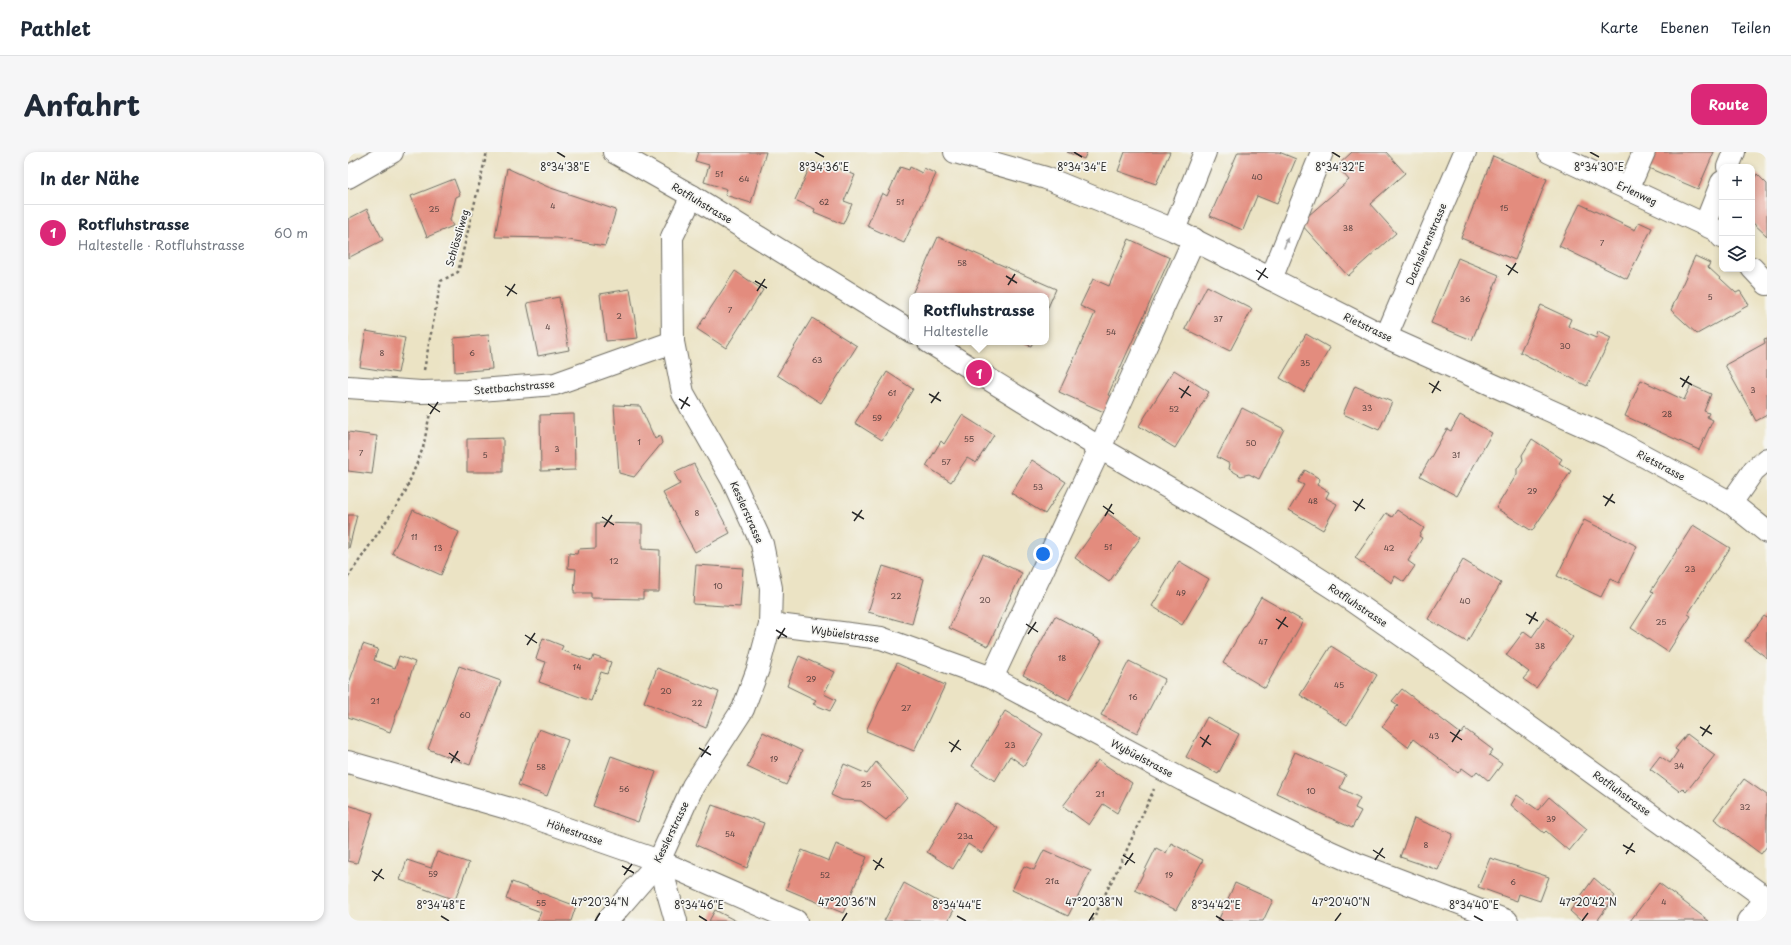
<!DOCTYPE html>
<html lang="de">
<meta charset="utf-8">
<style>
:root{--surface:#fff;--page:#f6f6f7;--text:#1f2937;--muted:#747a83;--line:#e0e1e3;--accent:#db2777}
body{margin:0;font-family:"Playpen Sans",sans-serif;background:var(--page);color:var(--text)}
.controls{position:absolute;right:12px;top:12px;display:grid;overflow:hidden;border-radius:8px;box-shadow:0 2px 6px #0003}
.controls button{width:36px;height:36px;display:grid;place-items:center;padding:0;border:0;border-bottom:1px solid var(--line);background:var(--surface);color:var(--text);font:20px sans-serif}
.you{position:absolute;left:695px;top:402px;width:14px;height:14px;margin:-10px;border:3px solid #fff;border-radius:50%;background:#1a73e8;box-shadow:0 0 0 6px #1a73e833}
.badge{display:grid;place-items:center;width:26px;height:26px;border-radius:50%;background:var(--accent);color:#fff;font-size:13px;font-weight:700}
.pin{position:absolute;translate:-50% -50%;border:2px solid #fff;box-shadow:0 1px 4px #0006}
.popup{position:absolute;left:561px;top:141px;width:140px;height:52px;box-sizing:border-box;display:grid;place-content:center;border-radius:8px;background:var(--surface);filter:drop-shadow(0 1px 3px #0005);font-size:13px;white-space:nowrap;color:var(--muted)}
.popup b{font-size:15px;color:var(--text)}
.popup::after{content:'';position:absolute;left:50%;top:100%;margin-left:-8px;border:8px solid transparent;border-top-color:var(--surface)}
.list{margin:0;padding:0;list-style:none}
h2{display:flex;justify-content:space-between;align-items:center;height:52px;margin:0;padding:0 16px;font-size:17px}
h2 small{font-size:13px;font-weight:400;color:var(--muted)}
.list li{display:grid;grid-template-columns:26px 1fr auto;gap:12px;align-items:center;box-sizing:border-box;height:56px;padding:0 16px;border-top:1px solid var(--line)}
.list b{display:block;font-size:15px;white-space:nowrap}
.list p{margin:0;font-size:13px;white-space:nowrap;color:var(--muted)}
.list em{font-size:13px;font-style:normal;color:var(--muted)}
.icon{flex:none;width:22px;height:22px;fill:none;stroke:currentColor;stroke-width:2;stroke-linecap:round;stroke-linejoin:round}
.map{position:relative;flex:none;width:1419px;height:769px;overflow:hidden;border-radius:12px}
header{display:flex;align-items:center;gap:24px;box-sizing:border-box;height:56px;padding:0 20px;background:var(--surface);border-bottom:1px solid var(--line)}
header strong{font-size:19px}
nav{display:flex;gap:22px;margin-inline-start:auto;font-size:14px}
.intro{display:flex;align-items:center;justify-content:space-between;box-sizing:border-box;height:96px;padding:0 24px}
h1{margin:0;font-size:28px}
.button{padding:10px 18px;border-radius:12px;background:var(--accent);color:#fff;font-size:14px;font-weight:700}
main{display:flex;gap:24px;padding:0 24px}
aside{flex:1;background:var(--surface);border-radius:12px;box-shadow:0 2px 6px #0003}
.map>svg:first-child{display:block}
.building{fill:#e38c7e}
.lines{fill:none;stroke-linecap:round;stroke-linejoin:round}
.minor-casing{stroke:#6e6b61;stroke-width:24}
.major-casing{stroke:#6e6b61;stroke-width:24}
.path{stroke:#6e6b61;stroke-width:2.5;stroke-dasharray:3 3;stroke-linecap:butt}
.minor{stroke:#fff;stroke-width:22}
.major{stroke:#fff;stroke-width:22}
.oneway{fill:#a0a0a0}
.ticks{fill:none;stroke:#2b2b2b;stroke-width:1.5}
.labels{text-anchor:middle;stroke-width:3.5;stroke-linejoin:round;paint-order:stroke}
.number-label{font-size:8px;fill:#594340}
.street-label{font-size:10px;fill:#2b2b2b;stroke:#f6f6f2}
.ticks-label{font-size:10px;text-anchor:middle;fill:#2b2b2b;stroke:#f6f6f2;stroke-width:3.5;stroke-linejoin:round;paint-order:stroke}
</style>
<header>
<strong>Pathlet</strong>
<nav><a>Karte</a><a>Ebenen</a><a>Teilen</a></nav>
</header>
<div class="intro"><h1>Anfahrt</h1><a class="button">Route</a></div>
<main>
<aside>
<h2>In der Nähe<small></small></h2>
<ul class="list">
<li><span class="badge">1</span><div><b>Rotfluhstrasse</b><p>Haltestelle · Rotfluhstrasse</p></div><em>60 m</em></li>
</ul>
</aside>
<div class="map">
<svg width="1419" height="769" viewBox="0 0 1419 769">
<rect width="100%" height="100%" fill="#f6f6f2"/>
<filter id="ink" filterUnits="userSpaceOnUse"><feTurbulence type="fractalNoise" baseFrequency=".025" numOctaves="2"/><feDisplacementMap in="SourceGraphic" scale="8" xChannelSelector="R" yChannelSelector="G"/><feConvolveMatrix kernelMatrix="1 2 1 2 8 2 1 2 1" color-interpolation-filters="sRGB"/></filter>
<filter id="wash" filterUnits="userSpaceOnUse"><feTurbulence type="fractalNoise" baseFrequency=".012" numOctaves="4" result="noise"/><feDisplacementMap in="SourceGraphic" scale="16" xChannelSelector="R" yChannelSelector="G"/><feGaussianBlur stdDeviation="0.9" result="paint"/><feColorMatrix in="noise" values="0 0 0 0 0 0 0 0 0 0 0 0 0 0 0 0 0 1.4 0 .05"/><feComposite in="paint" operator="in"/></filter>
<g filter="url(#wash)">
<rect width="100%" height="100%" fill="#ebe3c4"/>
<g id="blocks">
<g class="building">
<path d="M 350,0 L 418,0 L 403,51 L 377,43 L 379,37 L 356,30 L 361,13 L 347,9 Z"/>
<path d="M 719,0 L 739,0 L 736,7 Z"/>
<path d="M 777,0 L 822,0 L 808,32 L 770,19 Z"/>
<path d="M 890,0 L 931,0 L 948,7 L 929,52 L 909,44 L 895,78 L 862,64 Z"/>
<path d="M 1004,0 L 1038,0 L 1057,21 L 1022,52 L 1048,81 L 1000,124 L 952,71 L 1001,28 L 989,14 Z"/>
<path d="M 1304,0 L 1366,0 L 1350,37 L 1298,15 Z"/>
<path d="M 1145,4 L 1199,27 L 1167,108 L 1113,86 Z"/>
<path d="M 464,10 L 483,17 L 484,14 L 507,23 L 496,49 L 504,52 L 495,72 L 466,60 L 467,57 L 447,48 Z"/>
<path d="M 552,15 L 561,18 L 562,15 L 574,21 L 576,16 L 588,22 L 556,91 L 519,74 L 534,41 L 539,44 Z"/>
<path d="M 159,16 L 200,35 L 268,58 L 257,94 L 209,86 L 147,85 Z"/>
<path d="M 1409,22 L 1419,32 L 1419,84 L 1404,70 L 1404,31 Z"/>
<path d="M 106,27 L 112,43 L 108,45 L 102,68 L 105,74 L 79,85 L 63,44 Z"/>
<path d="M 1232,52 L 1287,78 L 1291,70 L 1304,76 L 1279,127 L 1211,94 Z"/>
<path d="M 19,57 L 35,88 L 0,106 L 0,67 Z"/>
<path d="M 590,85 L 708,137 L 698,160 L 698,144 L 568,144 L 564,142 Z"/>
<path d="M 781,87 L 822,106 L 760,243 L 763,244 L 756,260 L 711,240 L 747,161 L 732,154 L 745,127 L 761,134 Z"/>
<path d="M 1347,104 L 1362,111 L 1360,115 L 1388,141 L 1392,139 L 1401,153 L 1349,182 L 1323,158 Z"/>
<path d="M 1110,106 L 1151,123 L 1124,188 L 1083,171 Z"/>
<path d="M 387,119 L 415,138 L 378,196 L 349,177 Z"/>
<path d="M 859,134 L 904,157 L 882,199 L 837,177 Z"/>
<path d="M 282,137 L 290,186 L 258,189 L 252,142 Z"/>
<path d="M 211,145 L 221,198 L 190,204 L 179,151 Z"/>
<path d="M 1193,153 L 1223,167 L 1220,174 L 1248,186 L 1250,180 L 1263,186 L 1239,234 L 1172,200 Z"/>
<path d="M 464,166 L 509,194 L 473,251 L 429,223 Z"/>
<path d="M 18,179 L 57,186 L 50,221 L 12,215 Z"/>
<path d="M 958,182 L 982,196 L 956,240 L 932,226 Z"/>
<path d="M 141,183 L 144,217 L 107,220 L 106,186 Z"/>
<path d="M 1419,186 L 1419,263 L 1408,269 L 1377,213 L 1417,191 L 1416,187 Z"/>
<path d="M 673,190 L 685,190 L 683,194 Z"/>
<path d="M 826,218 L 861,240 L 827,296 L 791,274 Z"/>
<path d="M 539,220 L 565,237 L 534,288 L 507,271 Z"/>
<path d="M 1293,228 L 1336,248 L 1343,233 L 1363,242 L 1356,259 L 1361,261 L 1359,265 L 1365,268 L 1351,298 L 1277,264 Z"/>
<path d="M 1007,234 L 1044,250 L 1031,278 L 995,262 Z"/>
<path d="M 266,253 L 292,254 L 307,287 L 312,284 L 314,291 L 286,325 L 271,321 Z"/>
<path d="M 894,256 L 936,277 L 911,327 L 901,322 L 893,324 L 881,317 L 882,312 L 869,305 Z"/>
<path d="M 226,262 L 227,318 L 193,319 L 192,263 Z"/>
<path d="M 614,263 L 646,283 L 628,311 L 619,306 L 603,330 L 578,314 L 593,289 L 596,292 Z"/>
<path d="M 1112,263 L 1144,281 L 1109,344 L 1072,324 L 1099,277 L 1103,279 Z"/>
<path d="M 0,280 L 29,284 L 24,322 L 0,319 Z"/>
<path d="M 155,286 L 155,320 L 119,320 L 119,287 Z"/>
<path d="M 1184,287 L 1214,307 L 1211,311 L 1223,319 L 1184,379 L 1148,356 L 1169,322 L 1169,317 L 1175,308 L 1174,303 Z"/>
<path d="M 684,308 L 718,330 L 697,362 L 663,341 Z"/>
<path d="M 346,312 L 382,381 L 347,400 L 315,341 L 332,332 L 326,321 Z"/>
<path d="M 957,318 L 972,327 L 969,333 L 981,340 L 978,346 L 989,352 L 975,378 L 941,358 L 956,333 L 950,330 Z"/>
<path d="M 65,358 L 111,380 L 93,423 L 44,401 Z"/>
<path d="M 1049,358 L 1076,376 L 1071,384 L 1074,386 L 1060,409 L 1067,414 L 1056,430 L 1047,424 L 1044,431 L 1007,406 L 1038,361 L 1044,365 Z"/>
<path d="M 759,361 L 793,385 L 761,430 L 727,406 Z"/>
<path d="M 0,363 L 9,363 L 1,396 L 0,396 Z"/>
<path d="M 1236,368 L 1289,394 L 1271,431 L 1262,427 L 1253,445 L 1209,424 Z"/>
<path d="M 248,371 L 294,372 L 294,397 L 312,398 L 311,440 L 295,440 L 295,447 L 243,446 L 243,441 L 226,441 L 228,417 L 220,416 L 221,401 L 229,402 L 230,397 L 248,396 Z"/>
<path d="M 1345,373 L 1382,396 L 1340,462 L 1343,464 L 1320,500 L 1283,476 L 1306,440 L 1303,439 Z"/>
<path d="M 635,402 L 674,421 L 640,494 L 601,476 Z"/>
<path d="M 1115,408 L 1153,431 L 1119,490 L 1080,467 Z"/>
<path d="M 831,409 L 861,427 L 834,473 L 804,454 Z"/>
<path d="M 348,413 L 395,416 L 392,455 L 345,452 Z"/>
<path d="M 535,414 L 576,427 L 564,472 L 520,460 Z"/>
<path d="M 913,445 L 955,469 L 917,536 L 875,511 Z"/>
<path d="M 707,464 L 754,489 L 721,548 L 675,523 Z"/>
<path d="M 1416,464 L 1419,466 L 1419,506 L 1397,489 Z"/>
<path d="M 1198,465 L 1225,485 L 1188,536 L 1175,527 L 1181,520 L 1158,503 L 1176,479 L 1184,485 Z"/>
<path d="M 195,486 L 215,494 L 213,498 L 244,509 L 246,504 L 263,510 L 259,522 L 253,520 L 243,549 L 191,530 L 198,510 L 188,507 Z"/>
<path d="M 15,492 L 30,497 L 26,508 L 47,516 L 51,504 L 67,510 L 42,580 L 0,565 L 0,534 Z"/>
<path d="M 983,494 L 1029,523 L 999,573 L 952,543 Z"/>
<path d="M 451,504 L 487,520 L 476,542 L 488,548 L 482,559 L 465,552 L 468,548 L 439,534 Z"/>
<path d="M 781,509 L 817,527 L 789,581 L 753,563 Z"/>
<path d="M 549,511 L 597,533 L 566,599 L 518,579 Z"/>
<path d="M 111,514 L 153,529 L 122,613 L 80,597 Z"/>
<path d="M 309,516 L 371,540 L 358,576 L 296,550 Z"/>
<path d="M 1054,537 L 1113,582 L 1117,577 L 1145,598 L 1141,603 L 1154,612 L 1141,629 L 1129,619 L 1125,624 L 1114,616 L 1110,621 L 1065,587 L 1060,595 L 1034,575 L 1050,553 L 1044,549 Z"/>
<path d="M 657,559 L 695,582 L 676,614 L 662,604 L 647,629 L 624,614 Z"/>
<path d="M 859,565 L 891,582 L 870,622 L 838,605 Z"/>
<path d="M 191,577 L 220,588 L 199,644 L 170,633 Z"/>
<path d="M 415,580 L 454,599 L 438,633 L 399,615 Z"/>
<path d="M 1339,582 L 1367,603 L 1338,640 L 1334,636 L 1331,639 L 1302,617 L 1312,604 L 1322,611 L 1330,599 L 1327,597 Z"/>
<path d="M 947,600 L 998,623 L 992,636 L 1012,646 L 1007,656 L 1013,659 L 1004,676 L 928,641 Z"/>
<path d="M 263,604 L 308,620 L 290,670 L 245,654 Z"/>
<path d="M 750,608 L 784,631 L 769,661 L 755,652 L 741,673 L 715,654 Z"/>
<path d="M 528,610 L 559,645 L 538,668 L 513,649 L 494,648 L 483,643 L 496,612 L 519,622 Z"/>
<path d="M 1396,627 L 1419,643 L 1419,694 L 1413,702 L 1366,667 Z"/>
<path d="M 1169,643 L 1190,658 L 1201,645 L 1239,677 L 1221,699 L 1198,679 L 1196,681 L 1163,653 Z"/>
<path d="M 609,650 L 650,676 L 634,701 L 620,692 L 605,717 L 579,700 Z"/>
<path d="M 0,653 L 25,661 L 9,711 L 0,709 Z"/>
<path d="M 364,653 L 416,671 L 399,716 L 348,693 Z"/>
<path d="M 1066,666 L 1105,682 L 1090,718 L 1052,705 Z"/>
<path d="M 823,691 L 855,708 L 828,758 L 787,738 L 808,696 L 818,701 Z"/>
<path d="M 488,692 L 519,705 L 495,761 L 438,737 L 454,698 L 481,709 Z"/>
<path d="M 696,698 L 743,719 L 720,764 L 664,738 L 676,714 L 686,718 Z"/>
<path d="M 89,700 L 121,711 L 107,748 L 52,728 L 59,708 L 83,716 Z"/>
<path d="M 1142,706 L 1201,725 L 1192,749 L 1171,742 L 1169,749 L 1130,735 Z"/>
<path d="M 1246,726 L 1267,744 L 1249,769 L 1233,769 L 1222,759 Z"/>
<path d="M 164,730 L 228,754 L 223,769 L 189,769 L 193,760 L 158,747 Z"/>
<path d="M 556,731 L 606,758 L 600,769 L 536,769 Z"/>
<path d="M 887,731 L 925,748 L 915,769 L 870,769 Z"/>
<path d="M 1311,731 L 1361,769 L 1282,769 Z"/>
<path d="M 367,758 L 388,769 L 361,769 Z"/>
</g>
</g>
</g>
<g filter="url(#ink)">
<use href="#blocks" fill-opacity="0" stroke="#6e6b61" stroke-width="1"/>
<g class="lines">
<g class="minor-casing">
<g id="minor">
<path d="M 607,0 L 698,26 L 826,78 L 1038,185 L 1261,285 L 1383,351 L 1419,380"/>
<path d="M 1201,0 L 1368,78 L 1374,85"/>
<path d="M 1380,15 L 1386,0"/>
<path d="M 1280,37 L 1296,0"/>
<path d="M 1357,73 L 1374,30"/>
<path d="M 826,78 L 857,0"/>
<path d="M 1404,116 L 1419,132"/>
<path d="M 923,127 L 974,0"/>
<path d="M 1038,185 L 1117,0"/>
<path d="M 0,235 L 73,240 L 119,239 L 207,232 L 325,190"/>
<path d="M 1383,351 L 1406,318 L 1419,307"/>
<path d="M 422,472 L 533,486 L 644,526 L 835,628 L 971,695 L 1009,712 L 1159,769"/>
<path d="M 644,526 L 752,296 L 846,87"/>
<path d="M 0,610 L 159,656 L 311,709 L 448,769"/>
<path d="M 311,709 L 328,769"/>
<path d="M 259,769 L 311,709 L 345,634 L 395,557 L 410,517 L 422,472 L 423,436 L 414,392 L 384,327 L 335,241 L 325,190 L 324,85 L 344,44"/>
<path d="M 1400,769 L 1419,746"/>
</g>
</g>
<g class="major-casing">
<g id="major">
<path d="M 266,0 L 344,44 L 564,180"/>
<path d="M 0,25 L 44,0"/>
<path d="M 581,190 L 752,296 L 909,387 L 993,441 L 1079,501 L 1419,747"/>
</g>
</g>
<g class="path">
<path d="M 76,218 L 93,129 L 110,120 L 139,0"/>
<path d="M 0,425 L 56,343 L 75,296 L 82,261"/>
<path d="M 744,769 L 776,704 L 806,637"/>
</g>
<use href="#minor" class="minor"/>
<use href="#major" class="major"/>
</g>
<defs><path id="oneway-solid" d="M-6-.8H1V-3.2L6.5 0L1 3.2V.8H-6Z"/></defs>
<use class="oneway" href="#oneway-solid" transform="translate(938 91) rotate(-68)"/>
</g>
<path class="ticks" d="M 209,0 L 217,5M 467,0 L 476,5M 726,0 L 734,5M 984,0 L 992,5M 1242,0 L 1251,5M 1158,113 L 1170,121M 908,118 L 920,126M 1160,123 L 1168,111M 658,124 L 669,131M 910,128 L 918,116M 407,129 L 419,136M 660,133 L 667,122M 157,134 L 169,142M 409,139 L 417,127M 159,144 L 167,132M 1332,226 L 1344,233M 1081,231 L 1093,239M 1334,235 L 1341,224M 831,236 L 843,244M 1084,241 L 1091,229M 581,242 L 593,249M 833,246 L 841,234M 331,247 L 342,254M 583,251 L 591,240M 80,252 L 92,260M 333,257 L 340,245M 82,262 L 90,250M 1255,344 L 1267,351M 1005,349 L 1017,357M 755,354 L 766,362M 1257,354 L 1265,342M 1007,359 L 1015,347M 504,360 L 516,367M 757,364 L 764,352M 254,365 L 266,373M 506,369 L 514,358M 256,375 L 264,363M 1178,462 L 1190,469M 928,467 L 940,475M 678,472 L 690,480M 1181,472 L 1188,460M 930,477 L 938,465M 428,478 L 439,485M 680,482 L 688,470M 177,483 L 189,491M 430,487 L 437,476M 179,493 L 187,481M 1352,575 L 1364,582M 1102,580 L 1114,588M 1354,584 L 1362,573M 852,585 L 863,593M 601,590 L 613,598M 1104,590 L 1112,578M 854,595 L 861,583M 351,596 L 363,603M 603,600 L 611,588M 101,601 L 112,609M 353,605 L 361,594M 103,611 L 110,599M 1275,693 L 1287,700M 1025,698 L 1037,706M 1278,702 L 1285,691M 775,703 L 787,711M 525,708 L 536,716M 1027,708 L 1035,696M 777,713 L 785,701M 274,714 L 286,721M 527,718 L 534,706M 24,719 L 36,727M 276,723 L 284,712M 26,729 L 34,717M 93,764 L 101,769M 351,764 L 359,769M 609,764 L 618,769M 868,764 L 876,769M 1126,764 L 1135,769M 247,769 L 252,761M 494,769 L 499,761M 741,769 L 746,761M 987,769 L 993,761M 1234,769 L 1240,761"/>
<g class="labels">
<g class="number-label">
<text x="371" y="25">51</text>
<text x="909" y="28">40</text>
<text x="396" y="30">64</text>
<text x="476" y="53">62</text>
<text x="552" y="53">51</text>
<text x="205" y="57">4</text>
<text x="1156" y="59">15</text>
<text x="86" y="60">25</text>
<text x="1000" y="79">38</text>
<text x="1254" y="94">7</text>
<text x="614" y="114">58</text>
<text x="1362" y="148">5</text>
<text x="1117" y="150">36</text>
<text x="382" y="161">7</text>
<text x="271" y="167">2</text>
<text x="870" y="170">37</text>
<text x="200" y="178">4</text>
<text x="763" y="183">54</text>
<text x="1217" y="197">30</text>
<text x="34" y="204">8</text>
<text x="124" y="204">6</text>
<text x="469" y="211">63</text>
<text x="957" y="214">35</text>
<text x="1405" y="241">3</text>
<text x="544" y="244">61</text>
<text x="1019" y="259">33</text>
<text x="826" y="260">52</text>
<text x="1319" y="265">28</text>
<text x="529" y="269">59</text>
<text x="621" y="290">55</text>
<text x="291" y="293">1</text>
<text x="903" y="294">50</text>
<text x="209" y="300">3</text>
<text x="13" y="304">7</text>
<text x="137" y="306">5</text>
<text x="1108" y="306">31</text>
<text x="598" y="313">57</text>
<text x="690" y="338">53</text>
<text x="1184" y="342">29</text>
<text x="965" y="352">48</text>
<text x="349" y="364">8</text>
<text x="66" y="388">11</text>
<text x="760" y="398">51</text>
<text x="90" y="399">13</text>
<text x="1041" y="399">42</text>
<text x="266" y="412">12</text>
<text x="1342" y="420">23</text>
<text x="370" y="437">10</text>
<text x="833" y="444">49</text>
<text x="548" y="447">22</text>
<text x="637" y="451">20</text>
<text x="1117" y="452">40</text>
<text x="1313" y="473">25</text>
<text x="915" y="493">47</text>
<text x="1192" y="497">38</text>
<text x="714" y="509">18</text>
<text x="229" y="518">14</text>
<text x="463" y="530">29</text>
<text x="991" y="536">45</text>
<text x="318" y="542">20</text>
<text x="785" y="548">16</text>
<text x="27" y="552">21</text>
<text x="349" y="554">22</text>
<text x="558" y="559">27</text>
<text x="117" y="566">60</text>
<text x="1086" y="587">43</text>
<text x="662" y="596">23</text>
<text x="426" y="610">19</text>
<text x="1331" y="617">34</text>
<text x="193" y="618">58</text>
<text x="518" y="635">25</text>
<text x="276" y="640">56</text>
<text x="963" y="642">10</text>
<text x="752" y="645">21</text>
<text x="1397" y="658">32</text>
<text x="1203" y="670">39</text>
<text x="382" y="685">54</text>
<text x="617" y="687">23a</text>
<text x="1078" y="696">8</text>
<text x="85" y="725">59</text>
<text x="477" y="726">52</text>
<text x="821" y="726">19</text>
<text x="704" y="732">21a</text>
<text x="1165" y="733">6</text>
<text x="1316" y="753">4</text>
<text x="193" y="754">55</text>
</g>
<g class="street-label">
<text transform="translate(1289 41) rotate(25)" y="4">Erlenweg</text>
<text transform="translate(354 51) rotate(31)" y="4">Rotfluhstrasse</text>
<text transform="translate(109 86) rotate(-74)" y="4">Schlössliweg</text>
<text transform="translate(1078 92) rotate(-67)" y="4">Dachslerenstrasse</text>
<text transform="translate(1020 175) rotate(26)" y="4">Rietstrasse</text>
<text transform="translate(166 235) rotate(-5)" y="4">Stettbachstrasse</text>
<text transform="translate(1313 313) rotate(28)" y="4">Rietstrasse</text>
<text transform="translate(399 360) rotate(66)" y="4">Kesslerstrasse</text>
<text transform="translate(1010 453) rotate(34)" y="4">Rotfluhstrasse</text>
<text transform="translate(497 482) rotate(8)" y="4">Wybüelstrasse</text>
<text transform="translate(794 606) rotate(28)" y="4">Wybüelstrasse</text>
<text transform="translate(1274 641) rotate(36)" y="4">Rotfluhstrasse</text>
<text transform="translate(227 680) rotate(19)" y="4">Höhestrasse</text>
<text transform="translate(323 680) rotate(-64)" y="4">Kesslerstrasse</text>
</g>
</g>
<g class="ticks-label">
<text x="1251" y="19">8°34'30"E</text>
<text x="217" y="19">8°34'38"E</text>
<text x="476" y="19">8°34'36"E</text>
<text x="734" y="19">8°34'34"E</text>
<text x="992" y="19">8°34'32"E</text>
<text x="252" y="754">47°20'34"N</text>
<text x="499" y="754">47°20'36"N</text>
<text x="746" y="754">47°20'38"N</text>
<text x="993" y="754">47°20'40"N</text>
<text x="1240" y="754">47°20'42"N</text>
<text x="93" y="757">8°34'48"E</text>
<text x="351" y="757">8°34'46"E</text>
<text x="609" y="757">8°34'44"E</text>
<text x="868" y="757">8°34'42"E</text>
<text x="1126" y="757">8°34'40"E</text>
</g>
</svg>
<div class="controls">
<button>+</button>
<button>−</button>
<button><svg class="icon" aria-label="layers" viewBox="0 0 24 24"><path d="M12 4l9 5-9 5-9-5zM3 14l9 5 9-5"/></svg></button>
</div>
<div class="you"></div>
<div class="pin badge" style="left:631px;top:221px">1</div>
<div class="popup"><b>Rotfluhstrasse</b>Haltestelle</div>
</div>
</main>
